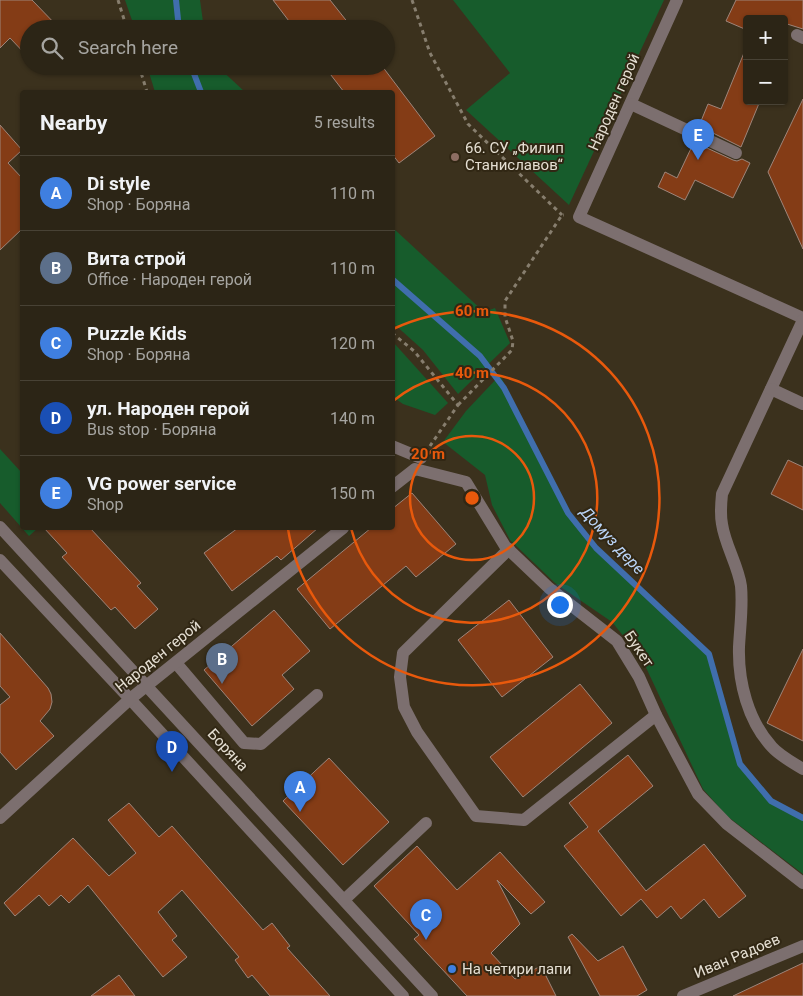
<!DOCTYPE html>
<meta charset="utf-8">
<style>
:root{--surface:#2c2516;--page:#342d1f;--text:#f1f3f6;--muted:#a6a5a1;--line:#484235;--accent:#1a73e8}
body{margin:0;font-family:Roboto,sans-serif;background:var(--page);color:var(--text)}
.controls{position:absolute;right:15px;top:15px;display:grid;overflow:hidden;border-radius:5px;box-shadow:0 1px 4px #0004}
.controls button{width:45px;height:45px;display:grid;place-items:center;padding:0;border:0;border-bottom:1px solid var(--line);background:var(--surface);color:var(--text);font:25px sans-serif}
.you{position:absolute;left:559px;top:604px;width:18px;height:18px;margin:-12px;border:4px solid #fff;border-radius:50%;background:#1a73e8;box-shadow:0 0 0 8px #1a73e833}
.badge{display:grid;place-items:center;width:32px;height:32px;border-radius:50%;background:var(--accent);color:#fff;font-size:16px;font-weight:700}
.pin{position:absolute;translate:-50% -41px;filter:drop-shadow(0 1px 2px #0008)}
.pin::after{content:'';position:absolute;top:26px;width:18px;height:15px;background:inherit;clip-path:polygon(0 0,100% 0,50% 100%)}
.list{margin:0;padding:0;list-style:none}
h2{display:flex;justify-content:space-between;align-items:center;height:65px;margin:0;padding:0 20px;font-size:21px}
h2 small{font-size:16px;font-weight:400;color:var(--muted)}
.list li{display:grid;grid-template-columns:32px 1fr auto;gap:15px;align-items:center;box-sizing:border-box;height:75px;padding:0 20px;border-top:1px solid var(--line)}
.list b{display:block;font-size:19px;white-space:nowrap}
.list p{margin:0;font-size:16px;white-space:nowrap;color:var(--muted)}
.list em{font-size:16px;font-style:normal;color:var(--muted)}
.icon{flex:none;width:28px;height:28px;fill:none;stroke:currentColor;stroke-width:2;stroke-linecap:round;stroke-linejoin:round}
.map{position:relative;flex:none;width:803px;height:996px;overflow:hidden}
.search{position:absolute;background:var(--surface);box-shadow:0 1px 4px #0004;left:20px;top:20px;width:375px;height:55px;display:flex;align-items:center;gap:12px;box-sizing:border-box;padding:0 18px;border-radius:28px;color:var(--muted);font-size:19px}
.panel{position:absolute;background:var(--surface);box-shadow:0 1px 4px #0004;left:20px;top:90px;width:375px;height:440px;border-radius:5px}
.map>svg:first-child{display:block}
.green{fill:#175c2c}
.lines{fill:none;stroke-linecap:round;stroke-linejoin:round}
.stream{stroke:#406ead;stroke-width:6}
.building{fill:#843c16;stroke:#9e857a}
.path{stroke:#877e6e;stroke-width:3;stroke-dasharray:4 4;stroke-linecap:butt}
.minor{stroke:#7c6f6f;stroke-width:12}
.ring{fill:none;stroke:#e8590c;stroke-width:2.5}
.education-dot{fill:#8d6e63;stroke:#312714;stroke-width:2}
.shop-dot{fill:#3f7fe0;stroke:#312714;stroke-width:2}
.labels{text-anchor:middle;stroke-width:4;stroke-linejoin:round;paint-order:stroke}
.street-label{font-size:15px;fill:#e5dfd3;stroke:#312714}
.poi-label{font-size:15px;fill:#e5dfd3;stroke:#312714;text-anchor:start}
.water-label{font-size:16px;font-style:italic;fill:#bad4f7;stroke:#312714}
.centre{fill:#e8590c;stroke:#312714;stroke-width:2.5}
.ring-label{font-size:15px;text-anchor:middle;font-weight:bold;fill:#e8590c;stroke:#312714;stroke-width:4;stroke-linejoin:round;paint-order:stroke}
</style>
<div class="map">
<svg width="803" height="996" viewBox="0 0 803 996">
<rect width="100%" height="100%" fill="#3b311d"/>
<g class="green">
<path d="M 125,0 L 200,0 L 204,29 L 135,29 Z"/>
<path d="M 453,0 L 664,0 L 569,205 L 466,110 L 510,73 Z"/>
<path d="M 147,66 L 217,66 L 245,92 L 155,92 Z"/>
<path d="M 393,228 L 484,312 L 495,308 L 510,343 L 458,394 L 423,350 L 393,323 Z"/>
<path d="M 393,342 L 448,403 L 435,415 L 403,404 L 393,397 Z"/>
<path d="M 500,375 L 568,513 L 596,548 L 709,654 L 740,764 L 771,801 L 803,818 L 803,874 L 727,816 L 703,789 L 642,659 L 612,622 L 555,583 L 510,540 L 492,505 L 485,475 L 443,442 L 466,411 Z"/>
<path d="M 0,449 L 22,473 L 22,528 L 38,528 L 29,536 L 0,503 Z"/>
</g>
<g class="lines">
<g class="stream">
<path d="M 176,0 L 179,29"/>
<path d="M 191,66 L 201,92"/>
<path d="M 392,279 L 480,356 L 504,388 L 568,513 L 596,548 L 709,654 L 740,764 L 771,801 L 803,818"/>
</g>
</g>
<g class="building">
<path d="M 0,0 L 32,0 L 60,29 L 29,29 L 29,58 L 10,38 L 0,48 Z"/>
<path d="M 273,0 L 330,0 L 353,29 L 295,29 Z"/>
<path d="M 736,0 L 803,0 L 803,29 L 784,23 L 784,19 L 747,19 L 747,30 L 726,21 Z"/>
<path d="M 746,48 L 747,101 L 760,101 L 741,147 L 699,126 L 708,104 L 721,109 Z"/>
<path d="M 324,66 L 382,66 L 435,136 L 399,163 L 392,154 L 392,92 L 344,92 Z"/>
<path d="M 803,99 L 803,249 L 768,172 Z"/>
<path d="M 0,125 L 22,150 L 8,163 L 22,178 L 22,229 L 0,250 Z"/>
<path d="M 694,142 L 733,160 L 737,161 L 742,159 L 750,163 L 733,198 L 695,180 L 685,200 L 658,187 L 665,172 L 677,178 Z"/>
<path d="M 788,460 L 803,467 L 803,510 L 771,494 Z"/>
<path d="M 412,493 L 456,544 L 416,577 L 406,566 L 330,629 L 297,589 L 371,528 L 392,528 L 392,509 Z"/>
<path d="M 44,528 L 90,528 L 141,583 L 137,586 L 158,609 L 135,629 L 115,607 L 111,610 L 62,557 L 67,553 Z"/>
<path d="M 238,528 L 318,528 L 281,560 L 277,556 L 232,591 L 204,553 Z"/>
<path d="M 509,600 L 553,657 L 502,697 L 458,640 Z"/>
<path d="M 274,610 L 310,651 L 282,675 L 294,689 L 252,726 L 204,670 Z"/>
<path d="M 0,633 L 48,688 L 51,694 L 52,702 L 50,709 L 40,721 L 54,736 L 16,770 L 0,752 L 0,705 L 10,697 L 0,686 Z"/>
<path d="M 803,649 L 803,741 L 767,723 Z"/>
<path d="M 580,684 L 612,723 L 523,797 L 490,757 Z"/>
<path d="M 628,755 L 653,786 L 598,831 L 646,891 L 704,844 L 746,896 L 719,918 L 704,899 L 681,919 L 671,906 L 657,918 L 641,899 L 621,916 L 564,846 L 588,827 L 569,803 Z"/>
<path d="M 329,758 L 389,822 L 343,865 L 283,801 Z"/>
<path d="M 129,803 L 159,837 L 172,826 L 263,930 L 272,923 L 290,946 L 287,948 L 330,996 L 270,996 L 252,975 L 248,978 L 235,960 L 239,957 L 182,890 L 158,912 L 177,936 L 172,940 L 187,957 L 163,977 L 88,885 L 69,903 L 61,895 L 49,906 L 39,895 L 15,916 L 4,903 L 73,838 L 109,876 L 136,853 L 108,820 Z"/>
<path d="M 417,846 L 457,890 L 500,852 L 545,902 L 531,914 L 497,880 L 520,924 L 491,953 L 515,979 L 541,966 L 556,996 L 467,996 L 414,939 L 419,935 L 374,886 Z"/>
<path d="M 572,934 L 598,961 L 623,946 L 647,990 L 637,996 L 600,996 L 568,937 Z"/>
<path d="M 803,963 L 803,996 L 733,996 Z"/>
<path d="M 119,975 L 135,996 L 91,996 Z"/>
</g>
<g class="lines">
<g class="path">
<path d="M 118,0 L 127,29"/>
<path d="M 412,0 L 430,53 L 468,124 L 562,215"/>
<path d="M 139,66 L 147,92"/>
<path d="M 392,333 L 414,351 L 458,405 L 430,446"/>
<path d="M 458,405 L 512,350 L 513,341 L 505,317 L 505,301 L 562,215 L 564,215"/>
</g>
<g class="minor">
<path d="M 677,0 L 579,217 L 803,318"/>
<path d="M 797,35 L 803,38"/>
<path d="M 631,104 L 736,153"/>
<path d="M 803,320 L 722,494 C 721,504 720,514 722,524 C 725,545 738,565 741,586 C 743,606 740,627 739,647 C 738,682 748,721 772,747 C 780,756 792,762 803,769"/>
<path d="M 771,389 L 803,404"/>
<path d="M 392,446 L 421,458"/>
<path d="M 392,487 L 415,469 L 466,482 L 505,546 L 549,588 L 617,641 L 639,677 L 656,715 L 698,794 L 727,824 L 803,883"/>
<path d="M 0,527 L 432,996"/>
<path d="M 509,549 L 403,653 L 400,677 L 404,707 L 417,732 L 476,816 L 524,820 L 656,715"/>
<path d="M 0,560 L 130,699 L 403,996"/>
<path d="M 176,663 L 244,743 L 261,744 L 317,695"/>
<path d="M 0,818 L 130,699 L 343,528"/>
<path d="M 344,900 L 426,823"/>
<path d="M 683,996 L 803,946"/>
</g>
</g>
<g class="ring">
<circle cx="472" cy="498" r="62"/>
<path d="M393 401A125 125 0 1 1 351 528"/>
<path d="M393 329A187 187 0 1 1 288 529"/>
</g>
<circle class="education-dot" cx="455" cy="157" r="5"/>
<circle class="shop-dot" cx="452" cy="969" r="5"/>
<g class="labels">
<g class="street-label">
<text transform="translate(614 102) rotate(-66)" y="5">Народен герой</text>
<text transform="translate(639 649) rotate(56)" y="5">Букет</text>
<text transform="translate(158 656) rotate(-39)" y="5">Народен герой</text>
<text transform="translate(228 750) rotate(47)" y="5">Боряна</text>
<text transform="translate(737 956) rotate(-23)" y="5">Иван Радоев</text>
</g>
<g class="poi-label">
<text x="465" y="153">66. СУ „Филип<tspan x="465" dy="17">Станиславов“</tspan></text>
<text x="462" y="974">На четири лапи</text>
</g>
<g class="water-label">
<text transform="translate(613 540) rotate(47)" y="6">Домуз дере</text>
</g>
</g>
<circle cx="472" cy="498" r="8" class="centre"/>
<g class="ring-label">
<text x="472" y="316">60 m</text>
<text x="472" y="378">40 m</text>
<text x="428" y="459">20 m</text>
</g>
</svg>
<div class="controls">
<button>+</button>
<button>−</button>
</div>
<div class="you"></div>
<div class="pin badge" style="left:300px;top:812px;background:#3f7fe0">A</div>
<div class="pin badge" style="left:222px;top:684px;background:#5c6f8a">B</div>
<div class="pin badge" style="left:426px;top:940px;background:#3f7fe0">C</div>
<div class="pin badge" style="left:172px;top:772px;background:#1a4fb4">D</div>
<div class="pin badge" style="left:698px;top:160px;background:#3f7fe0">E</div>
<div class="search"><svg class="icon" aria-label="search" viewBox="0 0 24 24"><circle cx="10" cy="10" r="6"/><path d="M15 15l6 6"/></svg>Search here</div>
<section class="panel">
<h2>Nearby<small>5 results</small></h2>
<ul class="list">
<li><span class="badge" style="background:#3f7fe0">A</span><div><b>Di style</b><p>Shop · Боряна</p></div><em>110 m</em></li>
<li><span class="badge" style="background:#5c6f8a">B</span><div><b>Вита строй</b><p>Office · Народен герой</p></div><em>110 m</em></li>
<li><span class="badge" style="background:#3f7fe0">C</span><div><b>Puzzle Kids</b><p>Shop · Боряна</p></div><em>120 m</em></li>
<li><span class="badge" style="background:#1a4fb4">D</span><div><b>ул. Народен герой</b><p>Bus stop · Боряна</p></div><em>140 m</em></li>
<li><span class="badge" style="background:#3f7fe0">E</span><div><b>VG power service</b><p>Shop</p></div><em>150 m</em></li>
</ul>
</section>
</div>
